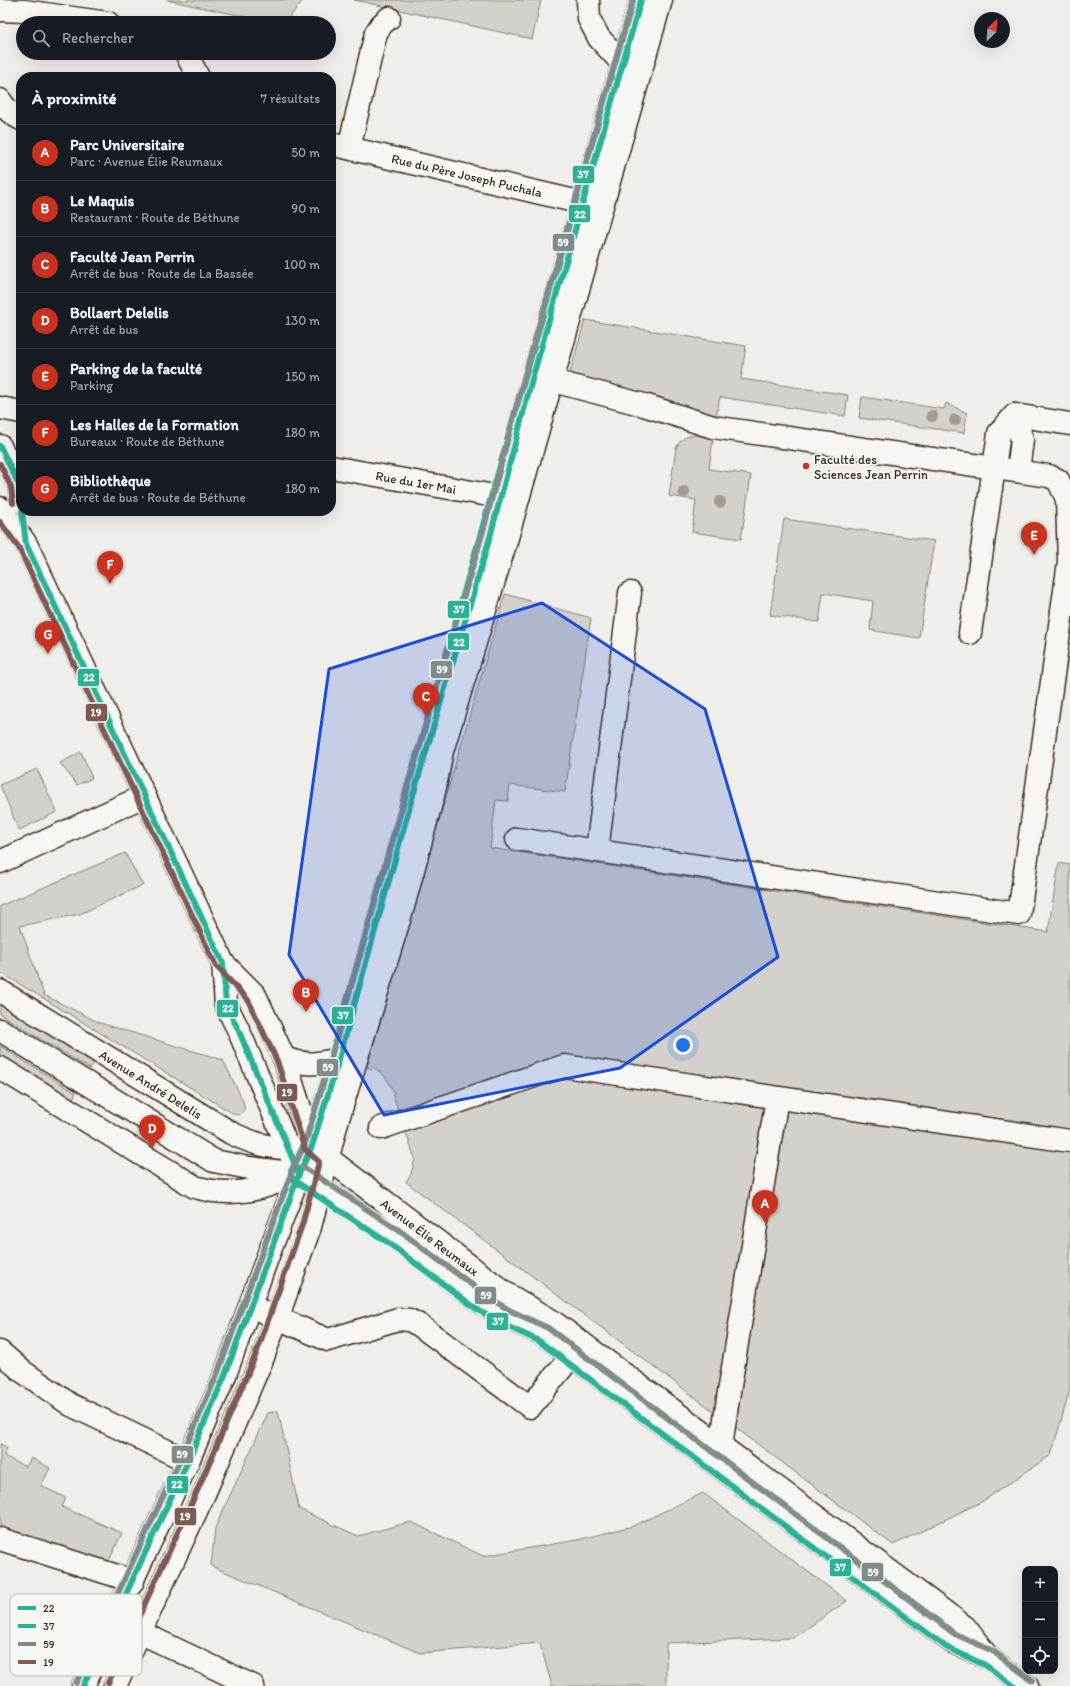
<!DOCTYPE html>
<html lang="fr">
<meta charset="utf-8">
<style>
:root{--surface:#171b24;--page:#20242c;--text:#f1f3f6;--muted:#9ea1a6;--line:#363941;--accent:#c8321e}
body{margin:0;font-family:Itim,sans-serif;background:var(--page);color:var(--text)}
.controls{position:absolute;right:12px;bottom:12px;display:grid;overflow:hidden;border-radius:8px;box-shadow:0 4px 16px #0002}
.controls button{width:36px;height:36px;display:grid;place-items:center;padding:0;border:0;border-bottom:1px solid var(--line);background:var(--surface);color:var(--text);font:20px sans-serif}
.compass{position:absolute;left:974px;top:12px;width:36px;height:36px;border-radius:50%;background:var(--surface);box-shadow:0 4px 16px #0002;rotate:25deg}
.you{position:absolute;left:683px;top:1045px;width:14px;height:14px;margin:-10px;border:3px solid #fff;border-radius:50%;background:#1a73e8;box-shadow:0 0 0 6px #1a73e833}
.badge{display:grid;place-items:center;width:26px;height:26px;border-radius:50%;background:var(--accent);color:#fff;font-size:13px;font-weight:700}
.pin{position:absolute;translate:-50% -33px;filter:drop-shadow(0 1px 2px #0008)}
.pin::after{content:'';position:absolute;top:21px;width:14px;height:12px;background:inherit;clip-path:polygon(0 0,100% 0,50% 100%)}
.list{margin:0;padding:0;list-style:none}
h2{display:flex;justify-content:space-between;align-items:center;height:52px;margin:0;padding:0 16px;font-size:17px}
h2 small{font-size:13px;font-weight:400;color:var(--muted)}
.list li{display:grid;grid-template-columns:26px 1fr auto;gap:12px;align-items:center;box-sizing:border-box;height:56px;padding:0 16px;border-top:1px solid var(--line)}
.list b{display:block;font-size:15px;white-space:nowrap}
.list p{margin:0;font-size:13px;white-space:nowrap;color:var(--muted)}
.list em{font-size:13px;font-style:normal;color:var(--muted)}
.icon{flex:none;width:22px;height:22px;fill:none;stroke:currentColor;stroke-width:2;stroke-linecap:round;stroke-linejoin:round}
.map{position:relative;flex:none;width:1070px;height:1686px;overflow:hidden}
.search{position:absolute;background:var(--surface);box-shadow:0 4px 16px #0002;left:16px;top:16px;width:320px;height:44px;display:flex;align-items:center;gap:10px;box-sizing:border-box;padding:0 14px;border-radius:22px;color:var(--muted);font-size:15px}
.panel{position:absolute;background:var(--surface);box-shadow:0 4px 16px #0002;left:16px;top:72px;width:320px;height:444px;border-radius:16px}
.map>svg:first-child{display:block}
.green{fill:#d4d1cc;stroke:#887e75}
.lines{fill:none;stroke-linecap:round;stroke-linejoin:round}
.minor-casing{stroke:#3b2a1e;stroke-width:25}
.major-casing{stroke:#3b2a1e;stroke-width:25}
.minor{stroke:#f6f6f2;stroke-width:22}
.major{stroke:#f6f6f2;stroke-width:22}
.bus-1-casing{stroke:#f6f6f2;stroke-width:9}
.bus-2-casing{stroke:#f6f6f2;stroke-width:9}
.bus-3-casing{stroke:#f6f6f2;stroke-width:9}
.bus-4-casing{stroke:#f6f6f2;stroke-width:9}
.bus-1{stroke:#2ab297;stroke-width:6}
.bus-2{stroke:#2ab297;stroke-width:6}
.bus-3{stroke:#808c89;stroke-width:6}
.bus-4{stroke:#7d5a52;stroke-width:6}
.tree{fill:#a19992}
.marked{fill:#1d4ed8;fill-opacity:0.2;stroke:#1d4ed8;stroke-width:3;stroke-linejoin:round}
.poi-dot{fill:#c8321e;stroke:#f6f6f2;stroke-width:1.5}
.labels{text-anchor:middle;stroke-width:3.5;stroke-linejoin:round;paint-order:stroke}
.street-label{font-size:13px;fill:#3b2a1e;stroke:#f6f6f2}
.poi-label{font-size:13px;fill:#3b2a1e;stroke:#f6f6f2;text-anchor:start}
.key{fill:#f6f6f2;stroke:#beb9b2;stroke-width:1}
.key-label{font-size:11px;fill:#3b2a1e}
.line-badge{stroke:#f6f6f2;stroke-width:1.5}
.badge-label{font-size:11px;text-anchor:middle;font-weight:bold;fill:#fff}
</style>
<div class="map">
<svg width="1070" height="1686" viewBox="0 0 1070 1686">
<rect width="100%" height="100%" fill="#efeeea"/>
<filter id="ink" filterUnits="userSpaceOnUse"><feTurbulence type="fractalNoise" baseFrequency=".025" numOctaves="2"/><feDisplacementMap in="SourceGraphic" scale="8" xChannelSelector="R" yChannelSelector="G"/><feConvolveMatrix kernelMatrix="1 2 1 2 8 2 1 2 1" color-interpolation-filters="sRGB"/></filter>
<g filter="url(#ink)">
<g class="green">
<path d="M 167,0 L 303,0 L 285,23 L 275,23 Z"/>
<path d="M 354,0 L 541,0 L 532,39 Z"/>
<path d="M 585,320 L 746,346 L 741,379 L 848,395 L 845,416 L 720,397 L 716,417 L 570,373 Z"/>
<path d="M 862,397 L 944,409 L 946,403 L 967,413 L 964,433 L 859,418 Z"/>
<path d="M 695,435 L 713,438 L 709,469 L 751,475 L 741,539 L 692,532 L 696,500 L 669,496 L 676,448 C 681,439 685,436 695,435 Z"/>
<path d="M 784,519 L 934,541 L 919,638 L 870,630 L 873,601 L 823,593 L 819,622 L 770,615 Z"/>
<path d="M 505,594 L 591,618 L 565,792 L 510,785 L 508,801 L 496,800 L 490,848 L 1048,932 L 1059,863 L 1070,865 L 1070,1390 L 1051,1455 L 983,1501 L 893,1545 L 406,1182 L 411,1174 L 415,1159 L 393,1095 L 394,1094 C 389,1081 385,1073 372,1067 L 371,1069 L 367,1067 Z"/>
<path d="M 81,752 L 92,778 L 77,785 L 60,763 Z"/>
<path d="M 37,769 L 57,812 L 19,830 L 0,785 Z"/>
<path d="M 125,853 L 143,885 L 80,914 L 20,926 L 44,995 L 100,1023 L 223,1060 L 243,1101 C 245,1107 245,1111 239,1115 L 234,1114 L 0,972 L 0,906 Z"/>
<path d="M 0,999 L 96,1059 L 90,1069 L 0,1014 Z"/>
<path d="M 0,1046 L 76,1093 L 70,1104 L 0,1062 Z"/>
<path d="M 278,1411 L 299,1509 L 358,1536 L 411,1522 L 483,1556 L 577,1540 L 633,1526 L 703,1493 L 847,1601 L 793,1638 L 666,1643 L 666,1686 L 552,1686 L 540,1643 L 420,1653 L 211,1566 L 215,1528 L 268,1413 Z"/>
<path d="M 0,1444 L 7,1447 L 4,1456 L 26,1467 L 31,1458 L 50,1468 L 41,1486 L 66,1498 L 62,1507 L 122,1533 L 106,1567 L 0,1530 Z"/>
</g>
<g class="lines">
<g class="minor-casing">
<g id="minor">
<path d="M 588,0 L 589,19 L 599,38 L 623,64"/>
<path d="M 0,10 L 24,11 L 108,23"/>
<path d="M 186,53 L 198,77"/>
<path d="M 0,100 C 5,109 11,114 21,119"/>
<path d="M 331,144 L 583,203"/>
<path d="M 349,148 L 376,33 L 381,25 L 389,18"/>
<path d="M 0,408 L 21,412"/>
<path d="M 1015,415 L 1022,440 L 1018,471"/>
<path d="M 1015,415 L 1070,424"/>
<path d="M 331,467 L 500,497"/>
<path d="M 970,633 L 999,433 L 1015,415"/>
<path d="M 517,839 L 1019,914 L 1069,562 L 1067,499 L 1058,480 L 1049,476 L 713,427 L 644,405 L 538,377"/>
<path d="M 597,850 L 630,593"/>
<path d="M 0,862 L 144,796"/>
<path d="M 0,991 L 231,1133 C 256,1145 278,1151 306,1147"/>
<path d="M 0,1030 L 214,1161 L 249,1168 L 299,1174"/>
<path d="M 0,1068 L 195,1187 C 233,1198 261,1190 296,1175"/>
<path d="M 381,1128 L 564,1066 L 1070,1141"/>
<path d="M 250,1306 L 328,1340 L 398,1319 L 409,1320 L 419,1325 L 530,1407 L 582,1343"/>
<path d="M 0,1352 L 22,1371 L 71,1405 L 188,1461"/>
<path d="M 721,1446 L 729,1392 L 777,1098"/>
<path d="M 0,1539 L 133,1581"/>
<path d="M 114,1620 L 253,1686"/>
<path d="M 115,1686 L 204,1494 L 263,1357 L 310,1227 L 337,1122 L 403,907 L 434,792 L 442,751 L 506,541 L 661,0"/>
</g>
</g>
<g class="major-casing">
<g id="major">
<path d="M 0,446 L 19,485 L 21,502"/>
<path d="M 0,508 L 26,544 L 223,963 L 255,995 L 284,1058 L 312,1146"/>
<path d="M 223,963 L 226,1005 L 238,1029 L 299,1174"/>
<path d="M 284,1058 C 306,1066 318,1064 339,1059"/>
<path d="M 312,1146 L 505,1293 L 552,1321 L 582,1343 L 965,1627 L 987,1656"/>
<path d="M 299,1174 L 392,1235 L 482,1303 L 505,1317 L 543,1334 L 951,1641 L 989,1658 L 1027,1686"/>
<path d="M 83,1686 L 188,1461 L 225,1375 L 266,1261 L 299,1174 L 312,1146 L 339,1059 L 411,802 L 490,537 L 533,376 L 641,0"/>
</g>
</g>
<use href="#minor" class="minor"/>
<use href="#major" class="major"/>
<g class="bus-1-casing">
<g id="bus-1">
<path d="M 0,446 L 19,485 L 21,502"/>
<path d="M 22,511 L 26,544 L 223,963 L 226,1005 L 238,1029 L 299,1174"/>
<path d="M 83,1686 L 188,1461 L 225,1375 L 299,1174 L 312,1146 L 339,1059 L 411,802 L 490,537 L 533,376 L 641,0"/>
</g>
</g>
<g class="bus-2-casing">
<path id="bus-2" d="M 633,0 L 331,1057 L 305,1143 L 291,1171 L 291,1177 L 295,1181 L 387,1242 L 478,1310 L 502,1324 L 539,1341 L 946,1647 L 985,1665 L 1014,1686"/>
</g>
<g class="bus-3-casing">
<g id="bus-3">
<path d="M 303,1167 L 397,1229 L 487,1296 L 509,1310 L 548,1328 L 955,1634 L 993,1651 L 1032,1680"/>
<path d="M 76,1683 L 181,1458 L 218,1372 L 292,1171 L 305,1143 L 331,1057 L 403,800 L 482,535 L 525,374 L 633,0"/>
</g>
</g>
<g class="bus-4-casing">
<g id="bus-4">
<path d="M 0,464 L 11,487 L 13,503"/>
<path d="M 0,522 L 19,548 L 216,966 L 248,1000 L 277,1061 L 305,1149 L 319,1162 L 302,1225 L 256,1354 L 197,1491 L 108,1683"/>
</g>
</g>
<use href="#bus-1" class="bus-1"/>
<use href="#bus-2" class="bus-2"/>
<use href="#bus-3" class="bus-3"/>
<use href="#bus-4" class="bus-4"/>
</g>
<g class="tree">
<circle cx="932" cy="416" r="6"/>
<circle cx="955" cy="420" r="6"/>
<circle cx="684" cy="492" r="6"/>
<circle cx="720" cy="502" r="6"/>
</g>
</g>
<path class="marked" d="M 542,603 L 705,709 L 778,957 L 620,1068 L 384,1115 L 289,955 L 329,669 Z"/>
<circle class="poi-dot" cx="806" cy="466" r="4"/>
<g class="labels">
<g class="street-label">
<text transform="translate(467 175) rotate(13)" y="5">Rue du Père Joseph Puchala</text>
<text transform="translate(416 482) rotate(10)" y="5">Rue du 1er Mai</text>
<text transform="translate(151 1084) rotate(32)" y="5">Avenue André Delelis</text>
<text transform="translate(430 1237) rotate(37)" y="5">Avenue Élie Reumaux</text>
</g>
<g class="poi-label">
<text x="814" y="464">Faculté des<tspan x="814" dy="15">Sciences Jean Perrin</tspan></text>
</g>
</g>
<rect x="10" y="1594" width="132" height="82" rx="6" class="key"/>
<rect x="18" y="1606" width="18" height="4" fill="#2ab297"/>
<rect x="18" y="1624" width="18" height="4" fill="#2ab297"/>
<rect x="18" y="1642" width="18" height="4" fill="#808c89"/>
<rect x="18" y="1660" width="18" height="4" fill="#7d5a52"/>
<g class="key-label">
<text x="43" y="1612">22</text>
<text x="43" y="1630">37</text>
<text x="43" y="1648">59</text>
<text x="43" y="1666">19</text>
</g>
<g class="line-badge">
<rect x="572" y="165" width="23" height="19" rx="4" fill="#2ab297"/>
<rect x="568" y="204" width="23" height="19" rx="4" fill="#2ab297"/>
<rect x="552" y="233" width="23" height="19" rx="4" fill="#808c89"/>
<rect x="447" y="600" width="23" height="19" rx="4" fill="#2ab297"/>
<rect x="447" y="632" width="23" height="19" rx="4" fill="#2ab297"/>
<rect x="430" y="660" width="23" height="19" rx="4" fill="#808c89"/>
<rect x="77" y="668" width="23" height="19" rx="4" fill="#2ab297"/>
<rect x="85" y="703" width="23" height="19" rx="4" fill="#7d5a52"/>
<rect x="216" y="999" width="23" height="19" rx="4" fill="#2ab297"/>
<rect x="331" y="1006" width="23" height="19" rx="4" fill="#2ab297"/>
<rect x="316" y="1058" width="23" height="19" rx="4" fill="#808c89"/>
<rect x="276" y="1083" width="22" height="19" rx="4" fill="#7d5a52"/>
<rect x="474" y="1286" width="23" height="19" rx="4" fill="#808c89"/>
<rect x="486" y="1312" width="23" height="19" rx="4" fill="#2ab297"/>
<rect x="171" y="1445" width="23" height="19" rx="4" fill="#808c89"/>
<rect x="166" y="1475" width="23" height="19" rx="4" fill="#2ab297"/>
<rect x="174" y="1507" width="23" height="19" rx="4" fill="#7d5a52"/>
<rect x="829" y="1558" width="23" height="19" rx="4" fill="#2ab297"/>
<rect x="861" y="1562" width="23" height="20" rx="4" fill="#808c89"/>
</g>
<g class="badge-label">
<text x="583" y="178">37</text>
<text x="580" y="218">22</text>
<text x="563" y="246">59</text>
<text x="459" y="613">37</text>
<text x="459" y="646">22</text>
<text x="442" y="673">59</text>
<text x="89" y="681">22</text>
<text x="96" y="716">19</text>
<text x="228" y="1012">22</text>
<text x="343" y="1019">37</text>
<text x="328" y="1071">59</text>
<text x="287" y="1096">19</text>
<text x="486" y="1299">59</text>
<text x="498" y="1325">37</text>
<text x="182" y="1458">59</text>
<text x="177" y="1488">22</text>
<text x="185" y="1520">19</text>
<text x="840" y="1571">37</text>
<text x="873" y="1576">59</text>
</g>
</svg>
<div class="controls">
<button>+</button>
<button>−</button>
<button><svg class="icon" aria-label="locate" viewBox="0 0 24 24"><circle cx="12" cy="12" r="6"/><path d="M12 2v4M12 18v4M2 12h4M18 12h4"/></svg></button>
</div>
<svg class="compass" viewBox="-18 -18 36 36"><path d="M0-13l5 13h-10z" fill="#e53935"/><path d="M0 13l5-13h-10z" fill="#9ea1a6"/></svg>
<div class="you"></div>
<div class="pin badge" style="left:765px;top:1223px">A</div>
<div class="pin badge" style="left:306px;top:1012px">B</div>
<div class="pin badge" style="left:426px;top:716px">C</div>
<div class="pin badge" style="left:152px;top:1148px">D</div>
<div class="pin badge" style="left:1034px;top:555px">E</div>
<div class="pin badge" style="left:110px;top:584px">F</div>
<div class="pin badge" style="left:48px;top:654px">G</div>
<div class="search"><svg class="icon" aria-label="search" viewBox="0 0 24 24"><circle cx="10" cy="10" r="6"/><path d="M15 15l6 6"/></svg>Rechercher</div>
<section class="panel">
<h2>À proximité<small>7 résultats</small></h2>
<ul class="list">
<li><span class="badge">A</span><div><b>Parc Universitaire</b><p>Parc · Avenue Élie Reumaux</p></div><em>50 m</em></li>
<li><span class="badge">B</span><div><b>Le Maquis</b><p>Restaurant · Route de Béthune</p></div><em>90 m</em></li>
<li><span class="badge">C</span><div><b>Faculté Jean Perrin</b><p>Arrêt de bus · Route de La Bassée</p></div><em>100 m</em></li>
<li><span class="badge">D</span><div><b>Bollaert Delelis</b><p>Arrêt de bus</p></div><em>130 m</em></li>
<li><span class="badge">E</span><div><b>Parking de la faculté</b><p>Parking</p></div><em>150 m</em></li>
<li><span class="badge">F</span><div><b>Les Halles de la Formation</b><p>Bureaux · Route de Béthune</p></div><em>180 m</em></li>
<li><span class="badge">G</span><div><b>Bibliothèque</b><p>Arrêt de bus · Route de Béthune</p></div><em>180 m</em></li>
</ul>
</section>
</div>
